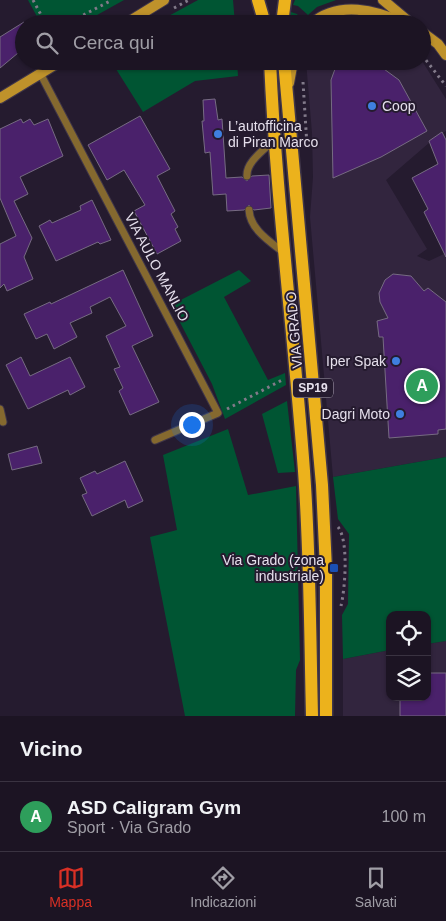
<!DOCTYPE html>
<html lang="it">
<meta charset="utf-8">
<style>
:root{--surface:#1c1423;--page:#251d2b;--text:#f1f3f6;--muted:#a09ea6;--line:#3a3341;--accent:#d93025}
body{margin:0;font-family:Arial,sans-serif;background:var(--page);color:var(--text)}
.controls{position:absolute;right:15px;bottom:15px;display:grid;overflow:hidden;border-radius:10px;box-shadow:0 1px 4px #0004}
.controls button{width:45px;height:45px;display:grid;place-items:center;padding:0;border:0;border-bottom:1px solid var(--line);background:var(--surface);color:var(--text);font:25px sans-serif}
.you{position:absolute;left:191px;top:424px;width:18px;height:18px;margin:-12px;border:4px solid #fff;border-radius:50%;background:#1a73e8;box-shadow:0 0 0 8px #1a73e833}
.badge{display:grid;place-items:center;width:32px;height:32px;border-radius:50%;background:var(--accent);color:#fff;font-size:16px;font-weight:700}
.pin{position:absolute;translate:-50% -50%;border:2px solid #fff;box-shadow:0 1px 5px #0006}
.list{margin:0;padding:0;list-style:none}
h2{display:flex;justify-content:space-between;align-items:center;height:65px;margin:0;padding:0 20px;font-size:21px}
h2 small{font-size:16px;font-weight:400;color:var(--muted)}
.list li{display:grid;grid-template-columns:32px 1fr auto;gap:15px;align-items:center;box-sizing:border-box;height:70px;padding:0 20px;border-top:1px solid var(--line)}
.list b{display:block;font-size:19px;white-space:nowrap}
.list p{margin:0;font-size:16px;white-space:nowrap;color:var(--muted)}
.list em{font-size:16px;font-style:normal;color:var(--muted)}
.icon{flex:none;width:28px;height:28px;fill:none;stroke:currentColor;stroke-width:2;stroke-linecap:round;stroke-linejoin:round}
.map{position:relative;flex:none;width:446px;height:716px;overflow:hidden}
.search{position:absolute;background:var(--surface);box-shadow:0 1px 4px #0004;left:15px;right:15px;top:15px;height:55px;display:flex;align-items:center;gap:12px;box-sizing:border-box;padding:0 18px;border-radius:28px;color:var(--muted);font-size:19px}
.sheet{height:135px;background:var(--surface)}
nav{display:flex;justify-content:space-around;align-items:center;box-sizing:border-box;height:70px;border-top:1px solid var(--line);background:var(--surface);font-size:14px;color:var(--muted)}
nav a{display:grid;justify-items:center;gap:2px}
nav .on{color:var(--accent)}
.map>svg:first-child{display:block}
.built{fill:#32253e}
.green{fill:#053}
.building{fill:#4a216b;stroke:#766b82}
.lines{fill:none;stroke-linecap:round;stroke-linejoin:round}
.lane-casing{stroke:#403649;stroke-width:9}
.secondary-casing{stroke:#403649;stroke-width:12}
.primary-casing{stroke:#403649;stroke-width:15}
.path{stroke:#827a8a;stroke-width:3;stroke-dasharray:2.5 4;stroke-linecap:butt}
.lane{stroke:#85692f;stroke-width:7}
.secondary{stroke:#bf922b;stroke-width:10}
.primary{stroke:#ecb21c;stroke-width:12}
.shop-dot{fill:#3f7fe0;stroke:#251b2f;stroke-width:2}
.transit-dot{fill:#1a4fb4;stroke:#251b2f;stroke-width:2}
.labels{text-anchor:middle;stroke-width:4;stroke-linejoin:round;paint-order:stroke}
.shield{fill:#251b2f;stroke:#aba4b3;stroke-width:1}
.shield-label{font-size:12px;font-weight:bold;fill:#e5dfec}
.poi-label{font-size:14px;fill:#e5dfec;stroke:#251b2f;text-anchor:end}
.street-label{font-size:14px;fill:#e5dfec;stroke:#251b2f}
</style>
<div class="map">
<svg width="446" height="716" viewBox="0 0 446 716">
<rect width="100%" height="100%" fill="#251b2f"/>
<g class="built">
<path d="M 306,61 L 422,61 L 446,99 L 446,131 L 437,136 L 386,180 L 427,249 L 417,256 L 429,261 L 446,253 L 446,457 L 333,477 L 310,217 L 313,177 L 312,133 Z"/>
<path d="M 446,641 L 446,716 L 343,716 L 343,659 L 390,650 L 390,697 L 427,697 L 427,644 Z"/>
</g>
<g class="green">
<path d="M 28,0 L 124,0 L 81,24 L 41,24 Z"/>
<path d="M 198,0 L 233,0 L 235,24 L 154,24 Z"/>
<path d="M 295,0 L 336,0 L 317,7 L 308,15 L 298,6 L 293,5 Z"/>
<path d="M 288,11 L 297,14 L 302,20 L 299,24 L 286,24 Z"/>
<path d="M 355,20 L 372,24 L 332,24 Z"/>
<path d="M 111,61 L 237,61 L 238,76 L 195,81 L 143,112 Z"/>
<path d="M 239,270 L 251,281 L 224,297 L 268,380 L 285,373 L 286,385 L 225,419 L 212,384 L 171,305 Z"/>
<path d="M 287,401 L 295,472 L 278,473 L 262,414 Z"/>
<path d="M 228,429 L 248,495 L 296,486 L 300,660 L 296,670 L 295,716 L 185,716 L 150,537 L 177,530 L 163,455 Z"/>
<path d="M 446,457 L 446,641 L 427,644 L 427,615 L 390,615 L 390,650 L 343,659 L 342,615 L 348,604 L 349,534 L 338,519 L 333,477 Z"/>
</g>
<g class="building">
<path d="M 24,22 L 24,48 L 0,68 L 0,37 Z"/>
<path d="M 342,61 L 373,61 L 399,80 L 427,131 L 381,157 L 333,178 L 331,80 L 335,69 Z"/>
<path d="M 215,99 L 218,120 L 222,119 L 226,178 L 242,177 L 247,181 L 252,176 L 269,175 L 271,208 L 254,210 L 249,205 L 244,210 L 227,211 L 226,194 L 213,195 L 210,152 L 205,153 L 202,121 L 204,121 L 203,100 Z"/>
<path d="M 140,116 L 170,169 L 157,176 L 175,211 L 171,214 L 178,227 L 175,229 L 181,241 L 157,254 L 134,211 L 145,205 L 124,170 L 107,180 L 88,145 Z"/>
<path d="M 21,119 L 23,123 L 30,119 L 34,125 L 48,119 L 63,156 L 20,177 L 28,194 L 14,201 L 32,238 L 24,257 L 33,279 L 7,291 L 4,284 L 0,288 L 0,244 L 16,236 L 0,198 L 0,129 Z"/>
<path d="M 442,132 L 446,140 L 446,257 L 424,212 L 428,209 L 412,178 L 438,164 L 429,141 Z"/>
<path d="M 92,200 L 111,240 L 100,244 L 98,242 L 56,261 L 39,226 L 50,220 L 52,223 L 81,210 L 80,206 Z"/>
<path d="M 123,270 L 153,336 L 132,346 L 159,402 L 130,415 L 119,391 L 123,388 L 114,369 L 120,367 L 106,336 L 126,326 L 110,297 L 90,307 L 92,313 L 70,323 L 77,337 L 54,349 L 47,334 L 36,339 L 24,314 L 50,302 L 51,304 Z"/>
<path d="M 393,274 L 411,276 L 424,291 L 428,288 L 446,302 L 446,429 L 438,430 L 438,434 L 389,438 L 383,337 L 379,337 L 377,321 L 388,318 L 380,302 L 379,293 L 385,280 Z"/>
<path d="M 21,357 L 30,376 L 70,357 L 85,387 L 70,395 L 68,390 L 28,409 L 6,365 Z"/>
<path d="M 37,446 L 42,463 L 12,470 L 8,454 Z"/>
<path d="M 125,461 L 143,501 L 128,508 L 125,500 L 92,516 L 82,495 L 87,493 L 80,478 L 95,471 L 97,474 Z"/>
<path d="M 427,673 L 446,673 L 446,716 L 400,716 L 400,697 L 427,697 Z"/>
</g>
<g class="lines">
<g class="lane-casing">
<g id="lane">
<path d="M 258,65 L 270,65"/>
<path d="M 40,73 L 218,413 L 155,440"/>
<path d="M 247,176 C 246,162 264,150 274,140"/>
<path d="M 249,210 C 250,229 269,241 283,252"/>
<path d="M 0,409 L 3,422"/>
</g>
</g>
<g class="secondary-casing">
<g id="secondary">
<path d="M 383,0 L 407,20"/>
<path d="M 125,24 L 164,0"/>
<path d="M 311,24 C 339,0 375,10 407,24"/>
<path d="M 422,32 L 438,44 L 446,55"/>
<path d="M 289,83 L 293,61"/>
<path d="M 0,98 L 61,61"/>
</g>
</g>
<g class="primary-casing">
<g id="primary">
<path d="M 258,0 L 265,24"/>
<path d="M 282,24 L 285,0"/>
<path d="M 270,61 C 276,198 294,334 304,471 C 310,553 310,634 312,716"/>
<path d="M 284,61 L 322,485 L 326,569 L 326,716"/>
</g>
</g>
<g class="path">
<path d="M 33,0 L 46,24"/>
<path d="M 174,8 L 189,0"/>
<path d="M 66,24 L 112,0"/>
<path d="M 422,55 L 446,86"/>
<path d="M 303,82 L 307,146"/>
<path d="M 227,409 L 284,379"/>
<path d="M 338,527 C 349,541 345,589 341,606"/>
</g>
<use href="#lane" class="lane"/>
<use href="#secondary" class="secondary"/>
<use href="#primary" class="primary"/>
</g>
<g class="shop-dot">
<circle cx="372" cy="106" r="5"/>
<circle cx="218" cy="134" r="5"/>
<circle cx="396" cy="361" r="5"/>
<circle cx="400" cy="414" r="5"/>
</g>
<rect class="transit-dot" x="329" y="563" width="10" height="10" rx="2.5"/>
<g class="labels">
<rect class="shield" x="293" y="378.5" width="40" height="19" rx="4"/>
<g class="shield-label">
<text x="313" y="392">SP19</text>
</g>
<g class="poi-label">
<text x="382" y="111" text-anchor="start">Coop</text>
<text x="228" y="131" text-anchor="start">L’autofficina<tspan x="228" dy="16">di Piran Marco</tspan></text>
<text x="386" y="366">Iper Spak</text>
<text x="390" y="419">Dagri Moto</text>
<text x="324" y="565">Via Grado (zona<tspan x="324" dy="16">industriale)</tspan></text>
</g>
<g class="street-label">
<text transform="translate(157 267) rotate(62)" y="5">VIA AULO MANLIO</text>
<text transform="translate(294 330) rotate(-95)" y="5">VIA GRADO</text>
</g>
</g>
</svg>
<div class="controls">
<button><svg class="icon" aria-label="locate" viewBox="0 0 24 24"><circle cx="12" cy="12" r="6"/><path d="M12 2v4M12 18v4M2 12h4M18 12h4"/></svg></button>
<button><svg class="icon" aria-label="layers" viewBox="0 0 24 24"><path d="M12 4l9 5-9 5-9-5zM3 14l9 5 9-5"/></svg></button>
</div>
<div class="you"></div>
<div class="pin badge" style="left:422px;top:386px;background:#2e9e5b">A</div>
<div class="search"><svg class="icon" aria-label="search" viewBox="0 0 24 24"><circle cx="10" cy="10" r="6"/><path d="M15 15l6 6"/></svg>Cerca qui</div>
</div>
<section class="sheet">
<h2>Vicino<small></small></h2>
<ul class="list">
<li><span class="badge" style="background:#2e9e5b">A</span><div><b>ASD Caligram Gym</b><p>Sport · Via Grado</p></div><em>100 m</em></li>
</ul>
</section>
<nav>
<a class="on"><svg class="icon" aria-label="map" viewBox="0 0 24 24"><path d="M3 6l6-2 6 2 6-2v14l-6 2-6-2-6 2zM9 4v14M15 6v14"/></svg>Mappa</a>
<a><svg class="icon" aria-label="directions" viewBox="0 0 24 24"><path d="M12 3l9 9-9 9-9-9zM9 14v-3h6M13 9l2 2-2 2"/></svg>Indicazioni</a>
<a><svg class="icon" aria-label="saved" viewBox="0 0 24 24"><path d="M7 4h10v16l-5-4-5 4z"/></svg>Salvati</a>
</nav>
